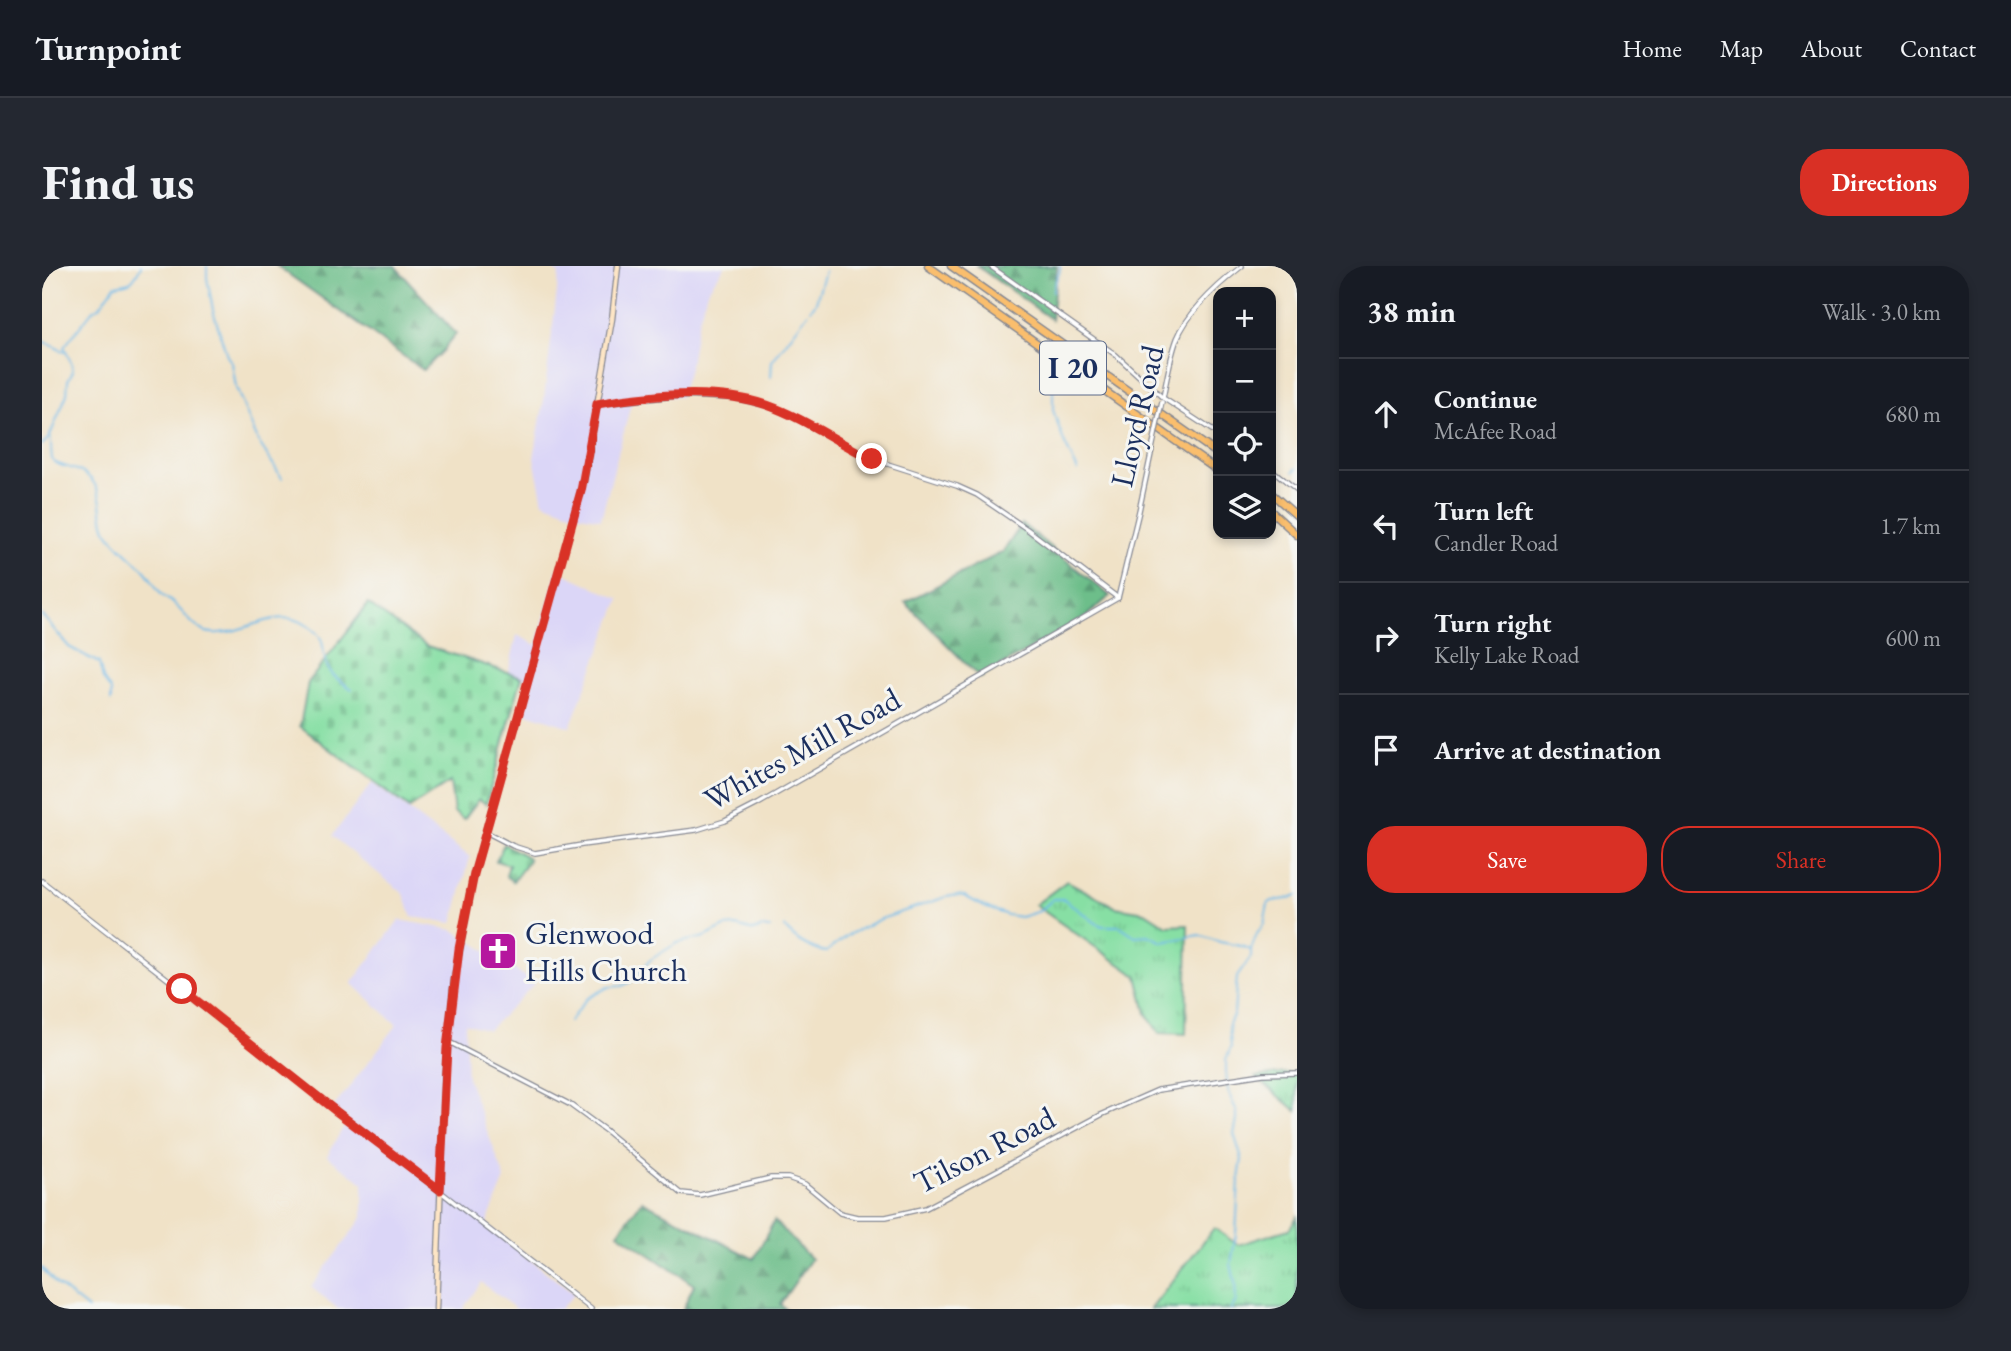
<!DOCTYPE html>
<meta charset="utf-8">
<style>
:root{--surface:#171b24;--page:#242831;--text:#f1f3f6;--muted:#9ea1a6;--line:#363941;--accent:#d93025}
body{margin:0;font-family:"EB Garamond",serif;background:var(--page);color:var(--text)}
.controls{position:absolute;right:21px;top:21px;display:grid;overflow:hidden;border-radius:14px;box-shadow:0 4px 10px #0003}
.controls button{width:63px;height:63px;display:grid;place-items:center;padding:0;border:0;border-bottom:2px solid var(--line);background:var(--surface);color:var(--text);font:35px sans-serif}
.stop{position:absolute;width:21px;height:21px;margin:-16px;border:5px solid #d93025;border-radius:50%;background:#fff}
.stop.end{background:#d93025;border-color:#fff;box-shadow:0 2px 7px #0008}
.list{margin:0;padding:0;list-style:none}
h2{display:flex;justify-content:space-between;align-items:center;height:91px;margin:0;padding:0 28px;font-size:30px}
h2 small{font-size:23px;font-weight:400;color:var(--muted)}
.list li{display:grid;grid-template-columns:46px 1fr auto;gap:21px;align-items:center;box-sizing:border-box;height:112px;padding:0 28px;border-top:2px solid var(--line)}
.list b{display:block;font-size:26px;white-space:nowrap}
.list p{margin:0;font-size:23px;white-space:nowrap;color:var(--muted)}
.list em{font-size:23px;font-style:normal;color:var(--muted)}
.actions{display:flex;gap:14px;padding:21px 28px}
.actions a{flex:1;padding:16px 0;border:2px solid var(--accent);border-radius:28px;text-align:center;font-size:24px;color:var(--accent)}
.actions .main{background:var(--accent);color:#fff}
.icon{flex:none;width:38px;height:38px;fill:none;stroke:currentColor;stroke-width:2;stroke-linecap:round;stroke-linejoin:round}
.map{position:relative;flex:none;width:1255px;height:1043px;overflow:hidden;border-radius:28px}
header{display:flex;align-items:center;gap:42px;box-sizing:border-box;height:98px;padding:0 35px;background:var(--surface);border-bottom:2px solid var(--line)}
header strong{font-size:33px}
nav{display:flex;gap:38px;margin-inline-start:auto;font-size:24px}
.intro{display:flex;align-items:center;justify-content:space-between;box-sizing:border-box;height:168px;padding:0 42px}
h1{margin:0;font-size:49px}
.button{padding:18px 32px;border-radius:28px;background:var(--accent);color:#fff;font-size:24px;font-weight:700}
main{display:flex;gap:42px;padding:0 42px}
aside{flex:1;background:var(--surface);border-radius:28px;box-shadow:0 4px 10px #0003}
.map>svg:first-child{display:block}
.built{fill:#dbd6f7}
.forest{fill:url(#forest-firs);stroke:#447674;stroke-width:2}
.cemetery{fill:url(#cemetery-stones);stroke:#518781;stroke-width:2}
.park{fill:url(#park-tufts);stroke:#518781;stroke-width:2}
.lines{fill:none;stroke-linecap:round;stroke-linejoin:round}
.stream{stroke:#6fbae8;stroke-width:2}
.tertiary-casing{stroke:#868892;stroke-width:6}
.secondary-casing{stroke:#868892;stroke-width:7}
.motorway-casing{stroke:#868892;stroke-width:9}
.tertiary{stroke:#fff;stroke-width:3.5}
.secondary{stroke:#fde5c5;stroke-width:4.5}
.motorway{stroke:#fabe6d;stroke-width:6}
.tertiary-bridge-casing{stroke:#868892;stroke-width:6;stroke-linecap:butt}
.tertiary-bridge{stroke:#fff;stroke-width:3.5}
.route{stroke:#d93025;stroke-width:9}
.labels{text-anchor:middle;stroke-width:6;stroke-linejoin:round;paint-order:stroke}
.shield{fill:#f6f6f2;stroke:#5d6b8a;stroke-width:2}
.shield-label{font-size:30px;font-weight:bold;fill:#1b2f5e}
.street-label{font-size:32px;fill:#1b2f5e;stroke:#f6f6f2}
.poi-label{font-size:32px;fill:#1b2f5e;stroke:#f6f6f2;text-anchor:start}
</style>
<header>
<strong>Turnpoint</strong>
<nav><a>Home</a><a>Map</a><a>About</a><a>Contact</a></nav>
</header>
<div class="intro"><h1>Find us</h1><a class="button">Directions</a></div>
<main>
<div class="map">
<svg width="1255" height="1043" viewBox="0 0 1255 1043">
<defs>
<pattern id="forest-firs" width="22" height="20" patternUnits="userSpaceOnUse" patternTransform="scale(1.75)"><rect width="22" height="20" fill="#6dbe8a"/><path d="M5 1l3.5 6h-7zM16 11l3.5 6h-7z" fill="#599b74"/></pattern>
<pattern id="cemetery-stones" width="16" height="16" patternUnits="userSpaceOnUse" patternTransform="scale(1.75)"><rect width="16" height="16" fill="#87dfa4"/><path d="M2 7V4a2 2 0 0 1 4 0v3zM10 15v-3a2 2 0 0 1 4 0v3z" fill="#74c090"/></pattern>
<pattern id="park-tufts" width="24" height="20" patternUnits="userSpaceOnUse" patternTransform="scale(1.75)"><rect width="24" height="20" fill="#87dfa4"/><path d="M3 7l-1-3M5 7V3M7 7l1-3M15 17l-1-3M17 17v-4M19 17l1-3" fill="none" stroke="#74c090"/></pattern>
</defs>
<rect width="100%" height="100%" fill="#f6f6f2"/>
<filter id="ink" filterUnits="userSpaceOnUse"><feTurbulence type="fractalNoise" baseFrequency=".0143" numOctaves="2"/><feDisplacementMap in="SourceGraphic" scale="14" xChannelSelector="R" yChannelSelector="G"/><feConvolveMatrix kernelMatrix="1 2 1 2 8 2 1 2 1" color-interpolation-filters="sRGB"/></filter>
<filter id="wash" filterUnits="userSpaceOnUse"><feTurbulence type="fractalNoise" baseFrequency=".00686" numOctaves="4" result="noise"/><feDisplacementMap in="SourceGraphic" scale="28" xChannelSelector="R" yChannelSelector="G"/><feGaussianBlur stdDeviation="1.57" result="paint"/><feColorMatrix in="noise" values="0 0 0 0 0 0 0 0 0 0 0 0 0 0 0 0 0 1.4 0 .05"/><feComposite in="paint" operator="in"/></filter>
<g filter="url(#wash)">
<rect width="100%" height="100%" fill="#f0e2c7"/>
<g class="built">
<path d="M 506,0 L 683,0 L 665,25 L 653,68 L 648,99 L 638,131 L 591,130 L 559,253 L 534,248 L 501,236 L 492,192 L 502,133 L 517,8 Z"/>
<path d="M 515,304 L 578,333 L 528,461 L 482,446 L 491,415 L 466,407 L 475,369 L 495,379 Z"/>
<path d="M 330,517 L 428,591 L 411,657 L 370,651 L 362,628 L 290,570 Z"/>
<path d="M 357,654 L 412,664 L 493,717 L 446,764 L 423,757 L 425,811 L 463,913 L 444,959 L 532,1028 L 518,1043 L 474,1043 L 439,1016 L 421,1043 L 296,1043 L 269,1021 L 321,951 L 321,917 L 285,890 L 306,853 L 291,842 L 355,759 L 310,717 Z"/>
</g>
<g class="forest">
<path d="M 235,0 L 353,0 L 414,68 L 401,84 L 381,104 Z"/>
<path d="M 935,0 L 1015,0 L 1009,53 Z"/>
<path d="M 980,258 L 1068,330 L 1044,351 L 938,412 L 863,336 L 961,286 Z"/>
<path d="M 600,935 L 712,993 L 732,955 L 769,993 L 738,1038 L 744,1043 L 641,1043 L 652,1019 L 576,967 Z"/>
</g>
<g class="cemetery">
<path d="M 326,338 L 385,380 L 480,411 L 444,538 L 437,533 L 422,553 L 412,546 L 408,516 L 367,543 L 258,460 L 266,417 Z"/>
<path d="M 462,578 L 485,591 L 487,594 L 471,615 L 464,610 L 467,599 L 454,595 Z"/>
</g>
<g class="park">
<path d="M 1025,615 L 1073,641 L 1103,646 L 1125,660 L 1146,659 L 1144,768 L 1117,767 L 1104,747 L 1095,710 L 993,639 Z"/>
<path d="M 1244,807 L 1255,807 L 1255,845 L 1214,811 Z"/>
<path d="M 1255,951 L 1255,1043 L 1109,1043 L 1172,962 L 1196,979 L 1247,963 Z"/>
</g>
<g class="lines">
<g class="stream">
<path d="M 165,0 L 165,12 L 171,44 L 185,90 L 190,97 L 194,122 L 216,175 L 240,212"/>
<path d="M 1011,25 C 1011,15 1019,10 1018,0"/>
<path d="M 769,43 L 774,36 L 783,5"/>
<path d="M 0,75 L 23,86"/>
<path d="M 1005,102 L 1002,109 L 1011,123 L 1011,144 L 1022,176 L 1036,205"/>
<path d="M 729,111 L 730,95 L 766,47"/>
<path d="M 8,169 C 10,176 8,191 11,195 C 17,202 41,200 52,217 C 62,232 58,250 64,263 C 72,278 93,293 104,306 C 110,313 113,321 119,328 C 122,332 128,334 132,338 C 142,346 151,362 164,366 C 195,374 233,339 263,358 C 290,375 276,382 286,402 C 291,412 302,417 310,423"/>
<path d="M 0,179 L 6,173 L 9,167 L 25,128 L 26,114 L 31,105 L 29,96 L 22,81 L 51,44 L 58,40 L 73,19 C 92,16 90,16 99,0"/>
<path d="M 1251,206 L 1255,202"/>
<path d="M 0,349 L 27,381 L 57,397 L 61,413 L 69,425 L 69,435"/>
<path d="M 742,661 C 753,674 768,683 784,686 L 806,669 L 836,654 L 904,631 L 916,629 L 922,630 L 943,641 L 965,649 L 979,651 L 998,645 L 1011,633 L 1022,633 L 1054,657 L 1060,660 L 1078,660 L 1093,670 L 1106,669 L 1121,676 L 1157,669 L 1178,676 L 1199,680 L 1209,684"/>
<path d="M 527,756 L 544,733 L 566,721 L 580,720 L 590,715 L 608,694 L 635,677 L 663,671 L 683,661 L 694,660 L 712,665 L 719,662 L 728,662"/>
<path d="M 0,1002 L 14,1018 L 46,1043"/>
<path d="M 1189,1043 L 1194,1035 L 1193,1016 L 1189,998 L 1194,968 L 1197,913 L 1200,893 L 1192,868 L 1195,854 L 1195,846 L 1186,825 L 1184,806 L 1184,794 L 1189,781 L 1187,758 L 1192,747 L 1195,711 L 1209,691 L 1209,684 L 1215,668 L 1222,658 L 1226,638 L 1230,635 L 1245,633 L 1255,629"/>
</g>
</g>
</g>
<g filter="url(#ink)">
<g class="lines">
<g class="tertiary-casing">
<g id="tertiary">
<path d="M 948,0 L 1074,89 L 1121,132 L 1176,168"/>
<path d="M 1121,132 C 1125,112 1128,92 1135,73 C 1146,46 1177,18 1200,0"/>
<path d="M 555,138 L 634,130 L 693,132 L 727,140 L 751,150 L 830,193 L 915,220 L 935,229 L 985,263 L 1076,332"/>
<path d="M 1229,203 L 1255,224"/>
<path d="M 1076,332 L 1097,245 L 1112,174"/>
<path d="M 444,566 L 471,580 L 493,587 L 540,579 L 654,564 L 683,555 L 716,538 L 1076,332"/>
<path d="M 0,615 L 549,1043"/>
<path d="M 407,776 L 527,838 L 564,865 L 639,927 L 658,929 L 729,912 L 746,912 L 763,918 L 798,947 L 815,951 L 844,951 L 884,942 L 1059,849 L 1116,824 L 1221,808 L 1255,807"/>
</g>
</g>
<g class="secondary-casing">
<path id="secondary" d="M 394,1043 L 403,807 L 412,714 L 432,608 L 542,214 L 570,53 L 576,0"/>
</g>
<g class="motorway-casing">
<g id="motorway">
<path d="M 886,0 L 1176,205"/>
<path d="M 909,0 L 1176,188"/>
<path d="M 1229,227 L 1255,250"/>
<path d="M 1229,245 L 1255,269"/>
</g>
</g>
<use href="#tertiary" class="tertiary"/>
<use href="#secondary" class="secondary"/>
<use href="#motorway" class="motorway"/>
<g class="tertiary-bridge-casing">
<path id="tertiary-bridge" d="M 1112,174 L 1120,136"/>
</g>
<use href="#tertiary-bridge" class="tertiary-bridge"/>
</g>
</g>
<g class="lines" filter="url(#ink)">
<path class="route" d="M 140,723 L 295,846 L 398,924 L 405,782 L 417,683 L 432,608 L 539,225 L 555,138 C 606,129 675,122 725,139 C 762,152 795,176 830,193"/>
</g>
<defs>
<g id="church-square" transform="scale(2.0125)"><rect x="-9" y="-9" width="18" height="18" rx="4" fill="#b5179e" stroke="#f6f6f2"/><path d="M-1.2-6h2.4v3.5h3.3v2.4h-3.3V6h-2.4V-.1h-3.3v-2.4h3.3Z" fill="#fff"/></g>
</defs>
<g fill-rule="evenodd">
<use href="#church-square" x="456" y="685"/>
</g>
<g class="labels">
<rect class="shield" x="998" y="75.5" width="66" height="53" rx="5"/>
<g class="shield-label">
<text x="1031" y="112">I 20</text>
</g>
<g class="street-label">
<text transform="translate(1095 150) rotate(-77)" y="11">Lloyd Road</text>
<text transform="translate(760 483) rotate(-29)" y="11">Whites Mill Road</text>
<text transform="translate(942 884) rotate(-27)" y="11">Tilson Road</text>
</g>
<g class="poi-label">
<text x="483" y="678">Glenwood<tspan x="483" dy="37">Hills Church</tspan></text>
</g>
</g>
</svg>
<div class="controls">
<button>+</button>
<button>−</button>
<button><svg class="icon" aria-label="locate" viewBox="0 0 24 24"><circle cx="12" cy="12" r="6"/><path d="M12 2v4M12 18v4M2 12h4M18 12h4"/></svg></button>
<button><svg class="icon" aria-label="layers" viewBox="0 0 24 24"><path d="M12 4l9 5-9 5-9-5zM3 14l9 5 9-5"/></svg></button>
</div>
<div class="stop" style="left:140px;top:723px"></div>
<div class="stop end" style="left:830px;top:193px"></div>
</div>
<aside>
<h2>38 min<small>Walk · 3.0 km</small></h2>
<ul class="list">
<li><svg class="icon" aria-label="ahead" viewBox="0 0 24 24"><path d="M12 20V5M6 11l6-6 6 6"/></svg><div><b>Continue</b><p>McAfee Road</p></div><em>680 m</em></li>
<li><svg class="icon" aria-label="left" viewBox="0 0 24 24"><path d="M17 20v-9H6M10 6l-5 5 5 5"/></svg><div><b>Turn left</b><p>Candler Road</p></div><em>1.7 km</em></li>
<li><svg class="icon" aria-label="right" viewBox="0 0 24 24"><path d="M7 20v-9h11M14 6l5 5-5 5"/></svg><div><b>Turn right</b><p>Kelly Lake Road</p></div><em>600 m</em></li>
<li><svg class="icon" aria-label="arrive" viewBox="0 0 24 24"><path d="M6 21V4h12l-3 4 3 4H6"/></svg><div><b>Arrive at destination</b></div></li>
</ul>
<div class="actions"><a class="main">Save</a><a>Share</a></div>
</aside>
</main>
